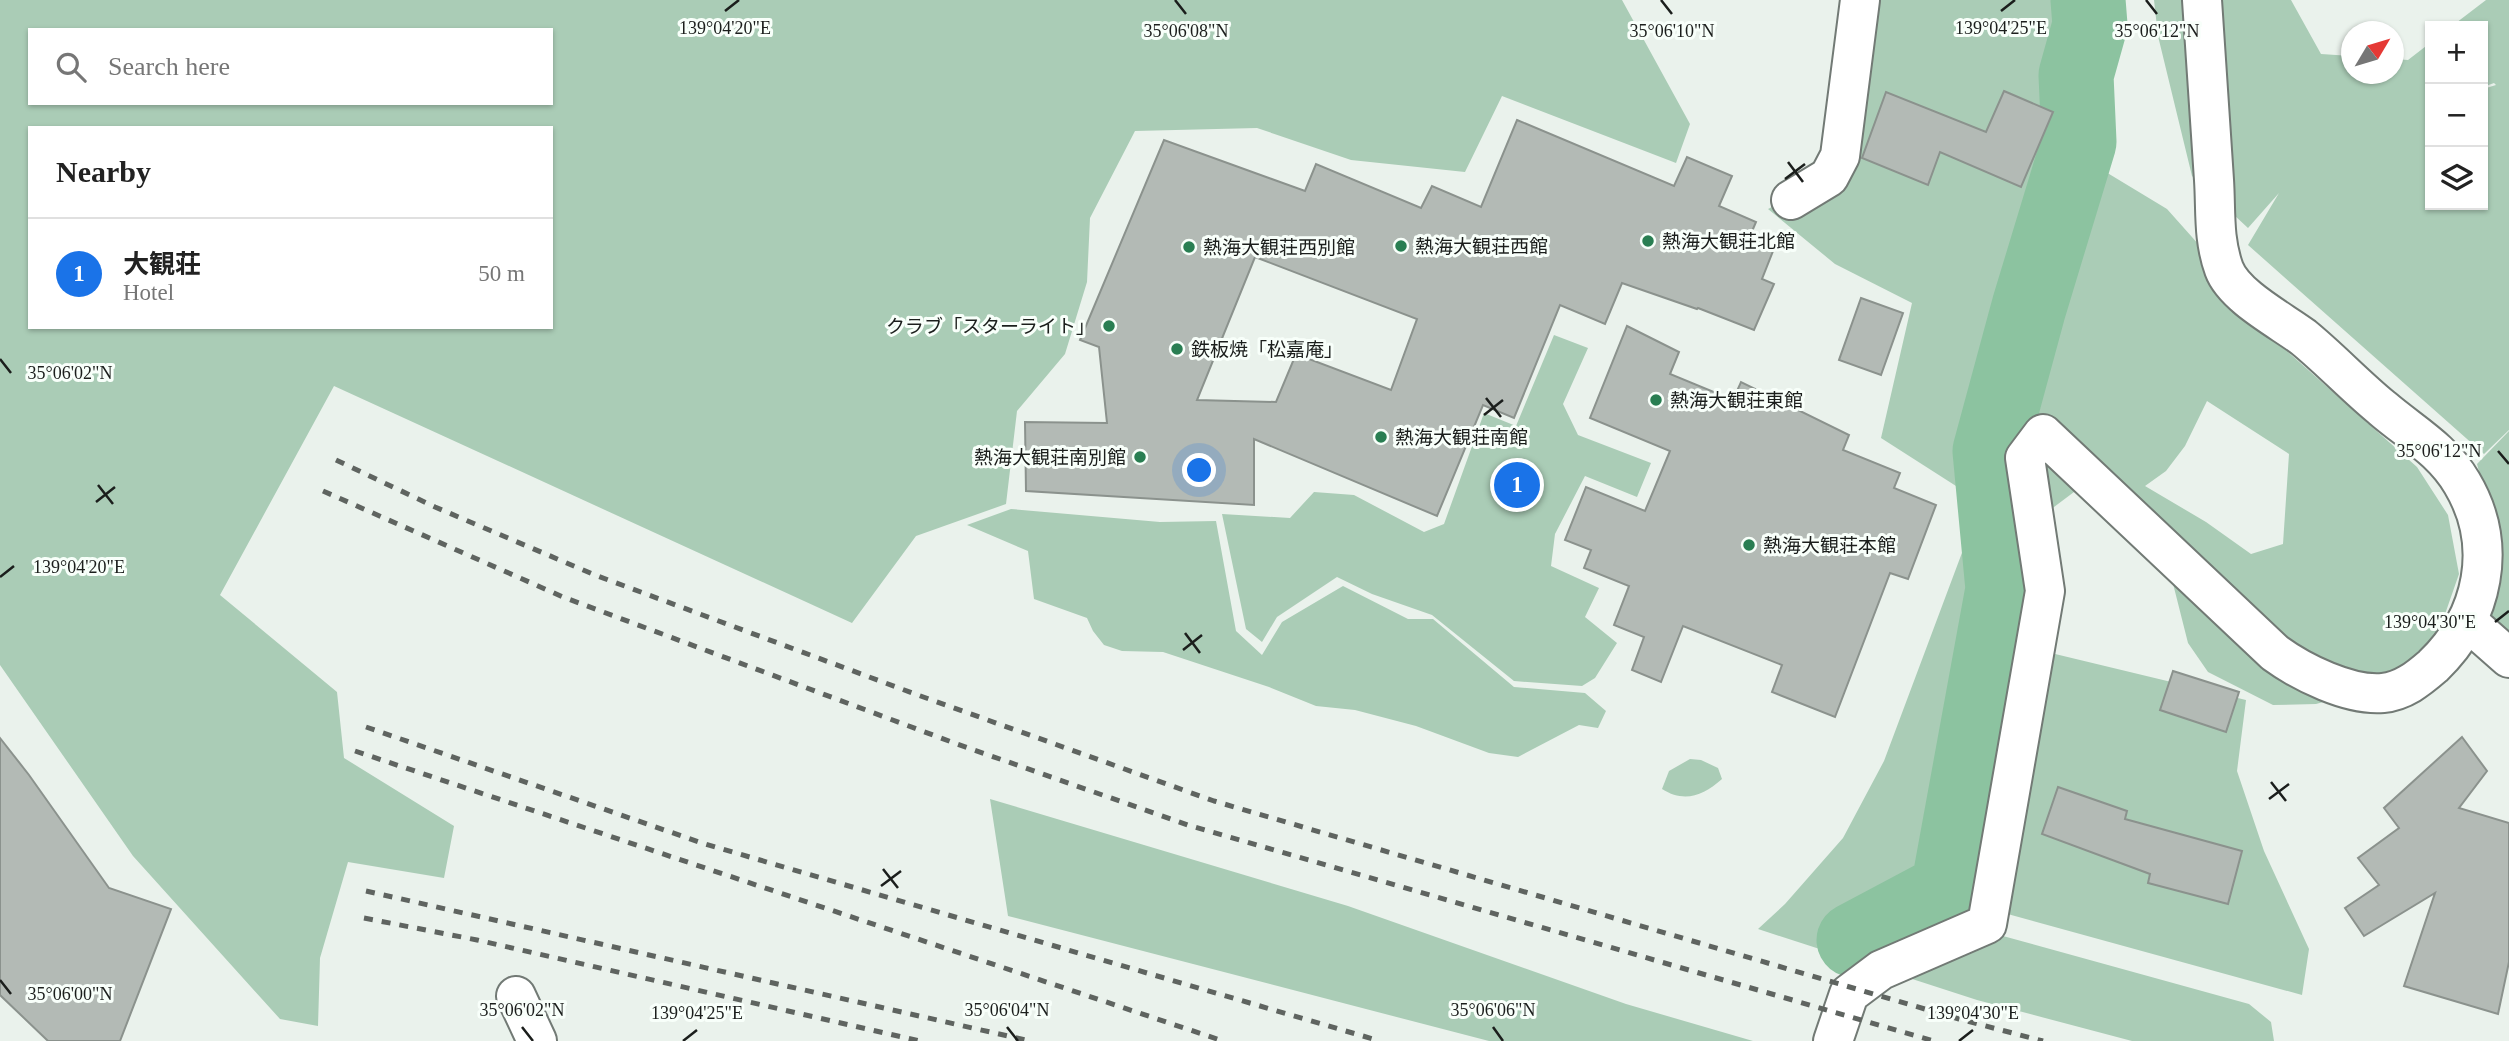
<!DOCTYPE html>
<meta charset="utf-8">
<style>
:root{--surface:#fff;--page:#f6f6f6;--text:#222;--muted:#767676;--line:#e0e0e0;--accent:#1a73e8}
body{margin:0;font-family:"Times New Roman","Noto Sans JP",serif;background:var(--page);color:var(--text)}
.controls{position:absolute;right:21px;top:21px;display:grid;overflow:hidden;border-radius:0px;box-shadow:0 2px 5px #0004}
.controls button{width:63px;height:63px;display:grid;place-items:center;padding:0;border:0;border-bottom:2px solid var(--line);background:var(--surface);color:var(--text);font:35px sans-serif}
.compass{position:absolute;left:2341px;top:21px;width:63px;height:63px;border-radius:50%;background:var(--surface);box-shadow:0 2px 5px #0004;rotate:52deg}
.you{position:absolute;left:1200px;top:471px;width:24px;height:24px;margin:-18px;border:5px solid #fff;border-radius:50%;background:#1a73e8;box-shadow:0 0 0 10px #1a73e833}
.badge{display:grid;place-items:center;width:46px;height:46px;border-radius:50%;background:var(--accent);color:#fff;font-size:23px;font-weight:700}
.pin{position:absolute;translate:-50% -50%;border:4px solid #fff;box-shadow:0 2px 7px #0006}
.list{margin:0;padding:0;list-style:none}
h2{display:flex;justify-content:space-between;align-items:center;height:91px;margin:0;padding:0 28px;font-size:30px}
h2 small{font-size:23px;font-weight:400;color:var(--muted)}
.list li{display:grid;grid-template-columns:46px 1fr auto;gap:21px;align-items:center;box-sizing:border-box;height:112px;padding:0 28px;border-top:2px solid var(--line)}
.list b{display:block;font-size:26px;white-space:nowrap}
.list p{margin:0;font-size:23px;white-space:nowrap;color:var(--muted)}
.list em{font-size:23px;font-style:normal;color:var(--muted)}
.icon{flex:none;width:38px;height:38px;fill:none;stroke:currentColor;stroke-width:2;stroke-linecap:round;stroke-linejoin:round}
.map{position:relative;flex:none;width:2509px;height:1041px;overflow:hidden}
.search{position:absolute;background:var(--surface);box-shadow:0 2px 5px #0004;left:28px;top:28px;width:525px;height:77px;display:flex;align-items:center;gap:18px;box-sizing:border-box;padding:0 24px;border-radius:0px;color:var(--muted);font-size:26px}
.panel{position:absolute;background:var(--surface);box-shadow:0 2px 5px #0004;left:28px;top:126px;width:525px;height:203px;border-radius:0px}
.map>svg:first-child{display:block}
.green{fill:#aaccb6;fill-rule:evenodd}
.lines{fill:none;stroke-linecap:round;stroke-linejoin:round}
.river{stroke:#8cc3a0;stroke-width:75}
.building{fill:#b3bab5;stroke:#8b928d;stroke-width:2;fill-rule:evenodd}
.minor-casing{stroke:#727a75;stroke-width:42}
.minor{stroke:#fff;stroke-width:38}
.rail{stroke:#5f6460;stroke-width:5;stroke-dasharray:9 9;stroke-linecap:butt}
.ticks{fill:none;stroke:#1b1e1c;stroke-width:2.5}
.poi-dot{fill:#297e52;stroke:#f8fffa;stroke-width:2.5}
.labels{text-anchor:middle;stroke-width:6;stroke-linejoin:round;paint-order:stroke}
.poi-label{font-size:19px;fill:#1b1e1c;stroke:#f8fffa;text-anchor:start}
.ticks-label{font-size:18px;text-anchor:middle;fill:#1b1e1c;stroke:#f8fffa;stroke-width:6;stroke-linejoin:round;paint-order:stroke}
</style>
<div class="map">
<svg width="2509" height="1041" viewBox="0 0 2509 1041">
<rect width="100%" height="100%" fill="#eaf2ec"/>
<g class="green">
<path d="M 0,0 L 1622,0 L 1690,124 L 1676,163 L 1502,96 L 1465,172 L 1351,160 L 1257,128 L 1135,131 L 1090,218 L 1087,282 L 1065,354 L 1017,411 L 1006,504 L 916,536 L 852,623 L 334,386 L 220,595 L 337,692 L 344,758 L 454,826 L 444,878 L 348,862 L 320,958 L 318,1026 L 280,1019 L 133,856 L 0,665 ZM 30,30 L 551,30 L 551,103 L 30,103 ZM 30,128 L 551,128 L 551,327 L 30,327 Z"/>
<path d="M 1879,0 L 2099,0 L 2067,71 L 2065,72 L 2076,75 L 2036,267 L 2036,345 L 2041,305 L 2081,157 L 2167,209 L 2200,246 L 2223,294 L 2417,467 L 2448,515 L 2459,574 L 2436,640 L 2444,655 L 2363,691 L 2316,704 L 2273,705 L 2208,672 L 2188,643 L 2164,548 L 2078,489 L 2046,513 L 1992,933 L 2249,1004 L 2271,1022 L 2274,1041 L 2132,1041 L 1977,1000 L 1758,929 L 1785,904 L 1843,838 L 1884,761 L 1981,502 L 1881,438 L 1912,303 L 1835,264 L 1768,209 L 1824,181 L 1872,31 ZM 2207,401 L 2289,454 L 2283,544 L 2251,554 L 2206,522 L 2145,486 L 2166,471 L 2185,446 Z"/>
<path d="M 2154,0 L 2291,0 L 2321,54 L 2351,56 L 2352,74 L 2394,74 L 2394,59 L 2408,60 L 2430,43 L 2430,205 L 2483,205 L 2483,89 L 2496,85 L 2494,83 L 2483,87 L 2483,26 L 2452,26 L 2486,0 L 2509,0 L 2509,430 L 2484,454 L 2248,245 L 2279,193 L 2248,228 L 2192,176 L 2158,36 Z"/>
<path d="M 1554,335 L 1588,348 L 1563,404 L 1578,435 L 1651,463 L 1637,497 L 1585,476 L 1555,534 L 1551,566 L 1599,588 L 1585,617 L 1617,643 L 1595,678 L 1582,686 L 1514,681 L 1432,615 L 1372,594 L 1337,577 L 1277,617 L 1262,642 L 1246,629 L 1222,514 L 1290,518 L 1314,492 L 1354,495 L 1424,532 L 1444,524 L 1484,413 L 1516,426 Z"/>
<path d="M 2509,431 L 2509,640 L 2483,611 L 2482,483 L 2477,464 Z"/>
<path d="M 1011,509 L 1160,522 L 1216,521 L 1236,631 L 1262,655 L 1282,622 L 1343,586 L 1408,619 L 1433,619 L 1514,687 L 1585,693 L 1606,711 L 1598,728 L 1579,725 L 1518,757 L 1489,753 L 1416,726 L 1355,710 L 1316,706 L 1269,687 L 1163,652 L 1122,651 L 1104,645 L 1093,631 L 1087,618 L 1034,599 L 1028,551 L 967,525 Z"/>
<path d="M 2051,653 L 2246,700 L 2237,771 L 2264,851 L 2309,949 L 2302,995 L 2004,913 Z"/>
<path d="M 1690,759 L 1701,760 L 1718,768 L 1722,779 C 1703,796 1684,803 1662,789 L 1669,771 Z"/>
<path d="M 990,799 L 1348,906 L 1626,1004 L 1753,1041 L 1489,1041 L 1008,916 Z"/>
</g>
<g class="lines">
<path class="river" d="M 1854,940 L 1948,890 L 2003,589 L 1990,451 L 2029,307 L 2079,142 L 2076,75 L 2090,25 L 2088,0"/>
</g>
<g class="building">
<path d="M 2004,91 L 2053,112 L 2021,187 L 1940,152 L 1928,185 L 1862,158 L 1886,92 L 1986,132 Z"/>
<path d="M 1517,120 L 1674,186 L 1687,157 L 1732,176 L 1719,206 L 1756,222 L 1750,236 L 1775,246 L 1762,279 L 1774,284 L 1754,330 L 1698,308 L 1697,309 L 1622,283 L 1605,324 L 1560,305 L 1514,418 L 1483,405 L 1437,516 L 1254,439 L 1254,505 L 1026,491 L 1025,422 L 1107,423 L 1099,347 L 1080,340 L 1164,140 L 1305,191 L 1316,164 L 1421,208 L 1432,186 L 1481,207 ZM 1255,257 L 1417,319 L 1391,390 L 1296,354 L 1276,402 L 1197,400 Z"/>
<path d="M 1861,298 L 1903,313 L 1881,375 L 1839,360 Z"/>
<path d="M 1627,326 L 1679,352 L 1670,374 L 1733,400 L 1741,382 L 1849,435 L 1843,450 L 1900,473 L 1894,488 L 1936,505 L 1908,579 L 1890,573 L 1835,717 L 1772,692 L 1782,665 L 1683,626 L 1661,682 L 1632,670 L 1644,637 L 1614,625 L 1629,586 L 1584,568 L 1591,550 L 1565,540 L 1586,487 L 1645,511 L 1670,451 L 1590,418 Z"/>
<path d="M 2173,671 L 2239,692 L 2226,732 L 2160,710 Z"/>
<path d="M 2462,737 L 2487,771 L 2459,808 L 2509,823 L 2509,962 L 2498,1014 L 2404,986 L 2435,893 L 2364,936 L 2345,908 L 2379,885 L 2358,858 L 2399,828 L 2384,808 Z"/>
<path d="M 0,738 L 29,775 L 109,888 L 171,909 L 120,1041 L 48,1041 L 0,995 Z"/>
<path d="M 2058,787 L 2127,811 L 2125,819 L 2242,851 L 2228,904 L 2148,883 L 2150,874 L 2042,834 Z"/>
</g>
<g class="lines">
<g class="minor-casing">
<g id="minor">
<path d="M 1791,200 L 1829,177 L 1840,156 L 1860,0"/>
<path d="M 2467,621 L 2509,658"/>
<path d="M 516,996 L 537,1041"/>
<path d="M 1833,1041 L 1849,994 L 1881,970 L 1987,924 L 2045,591 L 2025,458 L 2043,434 L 2275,653 C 2301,672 2349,696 2383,693 C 2403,691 2418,679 2433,666 C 2484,617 2499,545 2462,483 C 2442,449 2411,433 2382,408 C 2355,386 2330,359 2303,337 C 2280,320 2234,296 2224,269 C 2213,239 2216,210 2214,180 C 2210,120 2206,60 2202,0"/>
</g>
</g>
<use href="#minor" class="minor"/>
<g class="rail">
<path d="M 336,460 L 435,507 L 595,575 L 915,694 L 1214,801 L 1959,1019 L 2043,1041"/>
<path d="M 323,491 L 563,597 L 957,744 L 1188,825 L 1934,1041"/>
<path d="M 366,727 L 705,844 L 1380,1041"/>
<path d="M 355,751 L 1223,1041"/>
<path d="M 366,891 L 1030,1041"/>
<path d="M 364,918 L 477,940 L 920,1041"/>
</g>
</g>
<path class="ticks" d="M 1175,0 L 1186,14M 1661,0 L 1672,14M 2146,0 L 2157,14M 725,11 L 739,0M 2001,11 L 2015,0M 1788,162 L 1803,182M 1785,179 L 1805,164M 0,359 L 11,373M 1486,398 L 1501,417M 1484,415 L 1503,400M 2498,451 L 2509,464M 98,485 L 113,504M 96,502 L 115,487M 0,577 L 14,566M 2495,622 L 2509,611M 1185,633 L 1200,653M 1183,650 L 1202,635M 2271,782 L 2286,801M 2269,799 L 2289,784M 883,869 L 898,888M 881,886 L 901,871M 0,980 L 11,994M 522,1027 L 533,1041M 1007,1027 L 1018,1041M 1493,1027 L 1503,1041M 683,1041 L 697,1030M 1959,1041 L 1973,1030"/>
<g class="poi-dot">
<circle cx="1648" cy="241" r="7"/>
<circle cx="1401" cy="246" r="7"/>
<circle cx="1189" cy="247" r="7"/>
<circle cx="1109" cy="326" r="7"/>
<circle cx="1177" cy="349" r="7"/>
<circle cx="1656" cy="400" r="7"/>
<circle cx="1381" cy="437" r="7"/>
<circle cx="1140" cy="457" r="7"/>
<circle cx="1749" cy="545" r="7"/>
</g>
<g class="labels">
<g class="poi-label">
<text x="1662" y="248">熱海大観荘北館</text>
<text x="1415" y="253">熱海大観荘西館</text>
<text x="1203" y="254">熱海大観荘西別館</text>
<text x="1095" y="333" text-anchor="end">クラブ「スターライト」</text>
<text x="1191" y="356">鉄板焼「松嘉庵」</text>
<text x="1670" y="407">熱海大観荘東館</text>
<text x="1395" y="444">熱海大観荘南館</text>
<text x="1126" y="464" text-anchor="end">熱海大観荘南別館</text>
<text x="1763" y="552">熱海大観荘本館</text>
</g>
</g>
<g class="ticks-label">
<text x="725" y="34">139°04'20"E</text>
<text x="2001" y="34">139°04'25"E</text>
<text x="1186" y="37">35°06'08"N</text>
<text x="1672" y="37">35°06'10"N</text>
<text x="2157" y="37">35°06'12"N</text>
<text x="70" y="379">35°06'02"N</text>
<text x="2439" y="457">35°06'12"N</text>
<text x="79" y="573">139°04'20"E</text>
<text x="2430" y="628">139°04'30"E</text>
<text x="70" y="1000">35°06'00"N</text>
<text x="522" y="1016">35°06'02"N</text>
<text x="1007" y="1016">35°06'04"N</text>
<text x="1493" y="1016">35°06'06"N</text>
<text x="697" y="1019">139°04'25"E</text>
<text x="1973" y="1019">139°04'30"E</text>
</g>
</svg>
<div class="controls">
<button>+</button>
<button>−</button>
<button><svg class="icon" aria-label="layers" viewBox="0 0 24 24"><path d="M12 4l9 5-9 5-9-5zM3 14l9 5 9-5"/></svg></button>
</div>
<svg class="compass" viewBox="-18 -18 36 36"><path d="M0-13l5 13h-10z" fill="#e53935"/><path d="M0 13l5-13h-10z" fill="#767676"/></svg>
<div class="you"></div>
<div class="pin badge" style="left:1517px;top:485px">1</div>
<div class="search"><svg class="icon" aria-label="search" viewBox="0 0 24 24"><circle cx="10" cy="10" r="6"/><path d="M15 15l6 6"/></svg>Search here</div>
<section class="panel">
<h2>Nearby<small></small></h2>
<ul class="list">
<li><span class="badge">1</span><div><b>大観荘</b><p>Hotel</p></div><em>50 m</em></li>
</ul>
</section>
</div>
